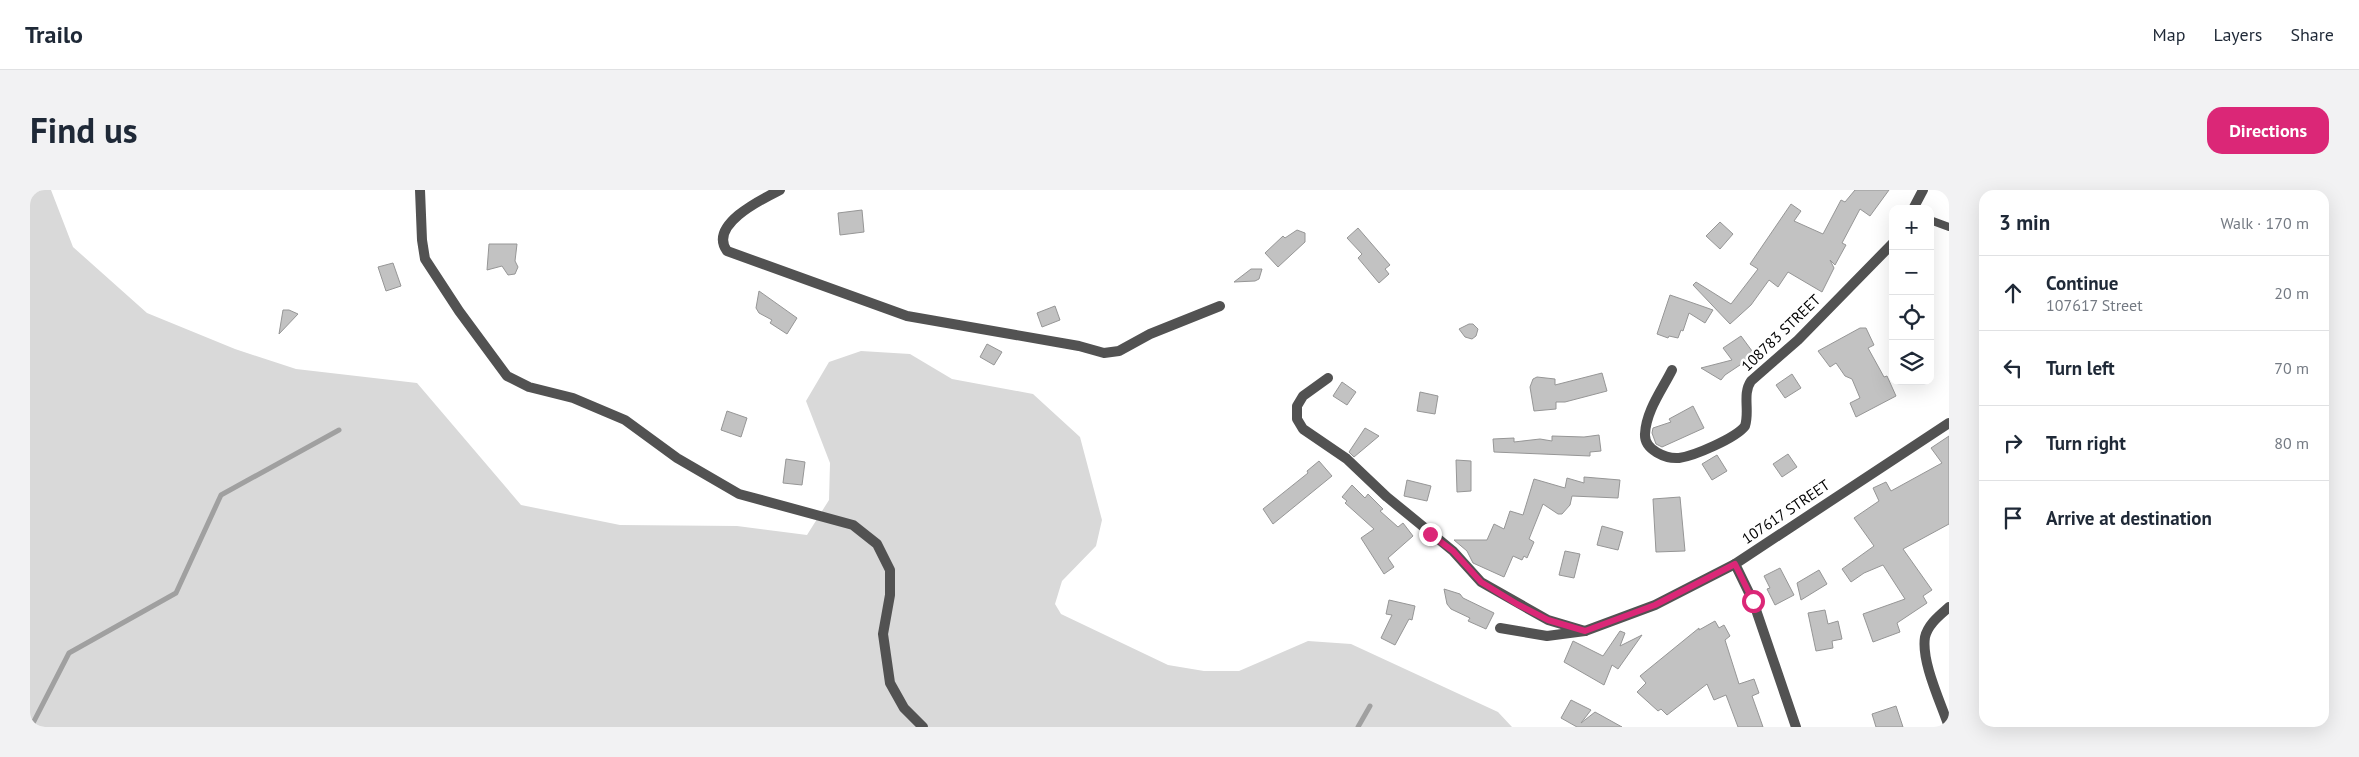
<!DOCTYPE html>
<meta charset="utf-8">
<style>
:root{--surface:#fff;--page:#f2f2f3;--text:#1f2937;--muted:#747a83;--line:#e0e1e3;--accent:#db2777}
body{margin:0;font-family:"PT Sans",sans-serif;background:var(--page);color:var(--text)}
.controls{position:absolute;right:15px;top:15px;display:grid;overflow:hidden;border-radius:10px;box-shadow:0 5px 20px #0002}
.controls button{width:45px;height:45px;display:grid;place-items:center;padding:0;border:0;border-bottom:1px solid var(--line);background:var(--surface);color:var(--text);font:25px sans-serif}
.stop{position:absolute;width:15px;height:15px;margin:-11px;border:4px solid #db2777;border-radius:50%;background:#fff}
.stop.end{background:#db2777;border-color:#fff;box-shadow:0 1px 5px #0008}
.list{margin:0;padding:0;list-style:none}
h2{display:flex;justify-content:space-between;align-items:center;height:65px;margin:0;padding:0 20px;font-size:21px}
h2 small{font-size:16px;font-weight:400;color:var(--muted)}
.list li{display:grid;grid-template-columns:32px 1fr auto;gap:15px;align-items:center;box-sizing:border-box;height:75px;padding:0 20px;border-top:1px solid var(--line)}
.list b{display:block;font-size:19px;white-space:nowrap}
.list p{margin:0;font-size:16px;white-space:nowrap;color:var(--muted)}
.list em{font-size:16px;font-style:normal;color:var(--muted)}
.icon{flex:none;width:28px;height:28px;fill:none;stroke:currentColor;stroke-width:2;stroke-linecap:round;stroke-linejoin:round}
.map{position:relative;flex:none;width:1919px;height:537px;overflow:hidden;border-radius:15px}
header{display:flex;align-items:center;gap:30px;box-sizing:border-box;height:70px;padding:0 25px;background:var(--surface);border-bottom:1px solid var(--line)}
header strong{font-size:24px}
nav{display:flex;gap:28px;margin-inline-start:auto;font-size:18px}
.intro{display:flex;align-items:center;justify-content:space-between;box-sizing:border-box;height:120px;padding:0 30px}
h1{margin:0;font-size:35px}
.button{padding:12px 22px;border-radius:15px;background:var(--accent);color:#fff;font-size:18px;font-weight:700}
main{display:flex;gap:30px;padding:0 30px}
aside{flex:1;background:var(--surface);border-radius:15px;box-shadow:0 5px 20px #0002}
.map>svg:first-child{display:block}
.green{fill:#d9d9d9}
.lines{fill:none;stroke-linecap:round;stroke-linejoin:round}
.stream{stroke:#a0a0a0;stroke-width:5}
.building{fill:#c2c2c2;stroke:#969696}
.lane{stroke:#525252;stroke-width:8}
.street{stroke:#525252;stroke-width:10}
.route{stroke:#db2777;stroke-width:6}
.labels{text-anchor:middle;stroke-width:5;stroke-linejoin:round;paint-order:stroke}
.street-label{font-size:15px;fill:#000;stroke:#fff}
</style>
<header>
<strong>Trailo</strong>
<nav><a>Map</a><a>Layers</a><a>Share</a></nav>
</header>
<div class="intro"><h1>Find us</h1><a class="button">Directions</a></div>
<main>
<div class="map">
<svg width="1919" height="537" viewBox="0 0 1919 537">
<rect width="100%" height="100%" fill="#fff"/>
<path class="green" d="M 0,0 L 21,0 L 43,57 L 117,123 L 205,159 L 266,179 L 387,193 L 491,315 L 590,335 L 707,336 L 777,345 L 799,310 L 800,273 L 776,211 L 799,172 L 831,161 L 880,164 L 922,189 L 1003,204 L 1050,247 L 1072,330 L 1066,356 L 1032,391 L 1025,414 L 1031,424 L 1138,475 L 1174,481 L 1209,481 L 1278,451 L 1321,454 L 1468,522 L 1482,537 L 0,537 Z"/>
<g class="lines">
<g class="stream">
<path d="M 1,537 L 39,463 L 146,403 L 191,305 L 309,240"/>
<path d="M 1328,537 L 1340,516"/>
</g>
</g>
<g class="building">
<path d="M 1825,0 L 1859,0 L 1840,26 L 1830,19 L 1812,53 L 1816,55 L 1805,75 L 1800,70 L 1804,78 L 1792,102 L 1758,82 L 1748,97 L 1739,90 L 1721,115 L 1700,134 L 1663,95 L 1666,92 L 1701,114 L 1728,79 L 1720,74 L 1761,14 L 1771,21 L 1764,31 L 1793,44 L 1811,10 L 1815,12 Z"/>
<path d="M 832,20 L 834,42 L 810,45 L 808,23 Z"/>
<path d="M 1690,32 L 1703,44 L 1690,59 L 1676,46 Z"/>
<path d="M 1328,38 L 1360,75 L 1355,79 L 1359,84 L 1349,93 L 1328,68 L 1332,64 L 1317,48 Z"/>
<path d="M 1267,40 L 1275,43 L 1275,52 L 1248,77 L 1235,63 L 1253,46 L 1255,48 Z"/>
<path d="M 459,54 L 487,54 L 485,71 L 488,77 L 485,84 L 478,85 L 472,76 L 457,80 Z"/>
<path d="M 363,73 L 371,96 L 356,101 L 348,77 Z"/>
<path d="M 1221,79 L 1232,79 L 1229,89 L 1225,91 L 1204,92 Z"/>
<path d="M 729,101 L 767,128 L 757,144 L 740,133 L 742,130 L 729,123 L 726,118 Z"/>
<path d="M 1640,105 L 1663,113 L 1683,120 L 1675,133 L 1659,123 L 1653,141 L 1651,140 L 1648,148 L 1639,146 L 1638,148 L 1627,144 Z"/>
<path d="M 1025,116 L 1030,130 L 1012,137 L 1007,123 Z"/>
<path d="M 253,120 L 259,120 L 268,124 L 249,144 Z"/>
<path d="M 1439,134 L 1443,134 L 1448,139 L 1446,146 L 1442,149 L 1435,147 L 1429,139 Z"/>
<path d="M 1830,138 L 1836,138 L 1844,155 L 1838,158 L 1854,187 L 1857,186 L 1866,206 L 1826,227 L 1820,213 L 1830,208 L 1822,189 L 1815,186 L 1806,173 L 1800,177 L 1788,161 Z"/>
<path d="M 1711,146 L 1725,165 L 1695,185 L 1691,190 L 1671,178 L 1702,170 L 1693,158 Z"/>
<path d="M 957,154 L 972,162 L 964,175 L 950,167 Z"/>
<path d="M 1572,183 L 1577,201 L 1535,212 L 1526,212 L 1526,219 L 1504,221 L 1500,197 L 1503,189 L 1507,187 L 1525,189 L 1525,195 Z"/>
<path d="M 1762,184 L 1771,198 L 1755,208 L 1746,195 Z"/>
<path d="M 1312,192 L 1326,202 L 1317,215 L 1303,206 Z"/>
<path d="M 1390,202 L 1408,206 L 1405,224 L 1387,221 Z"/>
<path d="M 1663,216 L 1674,238 L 1632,257 L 1626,254 L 1622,243 L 1623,238 L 1641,232 L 1639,229 Z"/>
<path d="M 697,221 L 717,228 L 711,247 L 691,240 Z"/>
<path d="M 1335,238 L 1349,246 L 1324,267 L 1319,262 Z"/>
<path d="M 1569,245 L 1571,261 L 1560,262 L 1560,266 L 1464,262 L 1463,249 L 1484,248 L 1484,252 L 1510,249 L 1522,251 L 1522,246 L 1554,247 Z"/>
<path d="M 1919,246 L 1919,334 L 1873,359 L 1902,400 L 1893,406 L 1897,413 L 1867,433 L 1870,442 L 1843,452 L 1833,424 L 1875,409 L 1853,375 L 1834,383 L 1821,392 L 1812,379 L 1844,356 L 1824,328 L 1849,311 L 1843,298 L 1856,292 L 1861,301 L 1912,273 L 1901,258 Z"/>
<path d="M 1758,264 L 1767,277 L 1752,287 L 1743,274 Z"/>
<path d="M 1687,265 L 1697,281 L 1682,290 L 1672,274 Z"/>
<path d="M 756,269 L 775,272 L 772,295 L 753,293 Z"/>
<path d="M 1426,270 L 1441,271 L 1441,301 L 1427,302 Z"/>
<path d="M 1289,271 L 1302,286 L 1243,334 L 1233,319 L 1278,283 L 1277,281 Z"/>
<path d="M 1554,287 L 1590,290 L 1588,308 L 1542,306 L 1540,315 L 1532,324 L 1528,324 L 1513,314 L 1499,349 L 1504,352 L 1497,368 L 1494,366 L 1492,370 L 1483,366 L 1474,387 L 1443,373 L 1437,361 L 1424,350 L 1457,350 L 1464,334 L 1474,339 L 1480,321 L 1493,325 L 1504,289 L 1535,298 L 1537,288 L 1554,293 Z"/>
<path d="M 1377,290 L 1401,296 L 1397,311 L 1374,306 Z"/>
<path d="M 1322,295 L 1335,308 L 1338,304 L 1353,319 L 1350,321 L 1368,337 L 1373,333 L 1383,346 L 1358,368 L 1364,377 L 1354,384 L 1331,348 L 1344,339 L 1315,313 L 1317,311 L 1312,307 Z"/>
<path d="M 1650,307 L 1655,361 L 1626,362 L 1623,309 Z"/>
<path d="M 1572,336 L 1593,342 L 1588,360 L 1567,355 Z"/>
<path d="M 1535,361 L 1550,364 L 1544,388 L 1529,385 Z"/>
<path d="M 1750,378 L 1764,405 L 1745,415 L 1737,399 L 1740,398 L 1734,386 Z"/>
<path d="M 1789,380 L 1797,394 L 1771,410 L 1767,393 Z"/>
<path d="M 1414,399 L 1430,404 L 1433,408 L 1464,423 L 1456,439 L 1438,431 L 1440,428 L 1421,419 L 1417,414 Z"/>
<path d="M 1359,410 L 1385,416 L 1382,430 L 1379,429 L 1365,455 L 1351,448 L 1362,425 L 1356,424 Z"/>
<path d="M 1795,420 L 1798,434 L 1808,431 L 1812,449 L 1802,451 L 1803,458 L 1786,461 L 1778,423 Z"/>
<path d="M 1685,431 L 1689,438 L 1694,435 L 1700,446 L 1695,450 L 1709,494 L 1724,489 L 1729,503 L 1722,506 L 1733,537 L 1708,537 L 1696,505 L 1684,510 L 1677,494 L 1637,525 L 1631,519 L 1628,521 L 1607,502 L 1616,493 L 1610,486 L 1669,438 L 1669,440 Z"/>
<path d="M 1590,441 L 1595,443 L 1590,456 L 1612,445 L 1588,479 L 1582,475 L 1574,495 L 1534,472 L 1543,451 L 1573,466 Z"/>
<path d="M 1541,510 L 1561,520 L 1551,533 L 1565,522 L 1592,537 L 1547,537 L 1531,528 Z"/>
<path d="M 1866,516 L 1873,537 L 1846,537 L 1842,524 Z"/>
</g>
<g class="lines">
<path class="lane" d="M 1900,30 L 1919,37"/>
<g class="street">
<path d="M 390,0 L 392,50 L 395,69 L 429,121 L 477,186 L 499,197 L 543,208 L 595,230 L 647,268 L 709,304 L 823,335 L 847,354 L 860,380 L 860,405 L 853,444 L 860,493 L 874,518 L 893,537"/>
<path d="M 750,0 C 732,9 678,35 697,61 L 877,126 L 1049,156 L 1074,163 L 1089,161 L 1120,144 L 1190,116"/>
<path d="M 1883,19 L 1893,0"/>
<path d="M 1642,180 C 1632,200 1616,221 1615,244 C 1614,260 1636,269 1649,268 C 1664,266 1706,248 1715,236 C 1720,221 1712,204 1721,191 L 1768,150 L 1863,53"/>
<path d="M 1298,188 L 1273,206 L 1267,216 L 1267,229 L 1273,239 L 1317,269 L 1357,307 L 1423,361 L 1451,392 L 1518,430 L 1555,441"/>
<path d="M 1470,438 L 1517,446 L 1555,441 L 1625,415 L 1705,374"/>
<path d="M 1766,537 L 1723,411 L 1705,374 L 1919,233"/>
<path d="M 1919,537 C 1911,513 1891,472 1895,447 C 1898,434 1910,425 1919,417"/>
</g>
</g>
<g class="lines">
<path class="route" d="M 1400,344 L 1423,361 L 1451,392 L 1487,414 L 1518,430 L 1555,441 L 1625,415 L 1705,374 L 1723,411"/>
</g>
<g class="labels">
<g class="street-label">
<text transform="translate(1751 143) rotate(-44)" y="5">108783 STREET</text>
<text transform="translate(1756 322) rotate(-34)" y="5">107617 STREET</text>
</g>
</g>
</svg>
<div class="controls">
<button>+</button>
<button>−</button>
<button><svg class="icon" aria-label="locate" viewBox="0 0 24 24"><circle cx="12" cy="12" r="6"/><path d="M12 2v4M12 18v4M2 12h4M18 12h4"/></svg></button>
<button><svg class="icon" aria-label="layers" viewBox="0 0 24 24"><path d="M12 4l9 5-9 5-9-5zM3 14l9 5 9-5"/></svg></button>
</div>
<div class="stop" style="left:1723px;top:411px"></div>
<div class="stop end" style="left:1400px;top:344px"></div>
</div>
<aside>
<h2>3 min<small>Walk · 170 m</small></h2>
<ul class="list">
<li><svg class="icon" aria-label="ahead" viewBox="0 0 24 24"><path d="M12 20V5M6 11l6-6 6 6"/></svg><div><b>Continue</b><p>107617 Street</p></div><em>20 m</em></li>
<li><svg class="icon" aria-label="left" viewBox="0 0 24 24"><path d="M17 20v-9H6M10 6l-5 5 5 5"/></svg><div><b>Turn left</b></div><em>70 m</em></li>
<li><svg class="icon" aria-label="right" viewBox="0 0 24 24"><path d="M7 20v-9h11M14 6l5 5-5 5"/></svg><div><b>Turn right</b></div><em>80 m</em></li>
<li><svg class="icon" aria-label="arrive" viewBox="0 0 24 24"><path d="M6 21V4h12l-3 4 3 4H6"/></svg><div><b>Arrive at destination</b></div></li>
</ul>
</aside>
</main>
